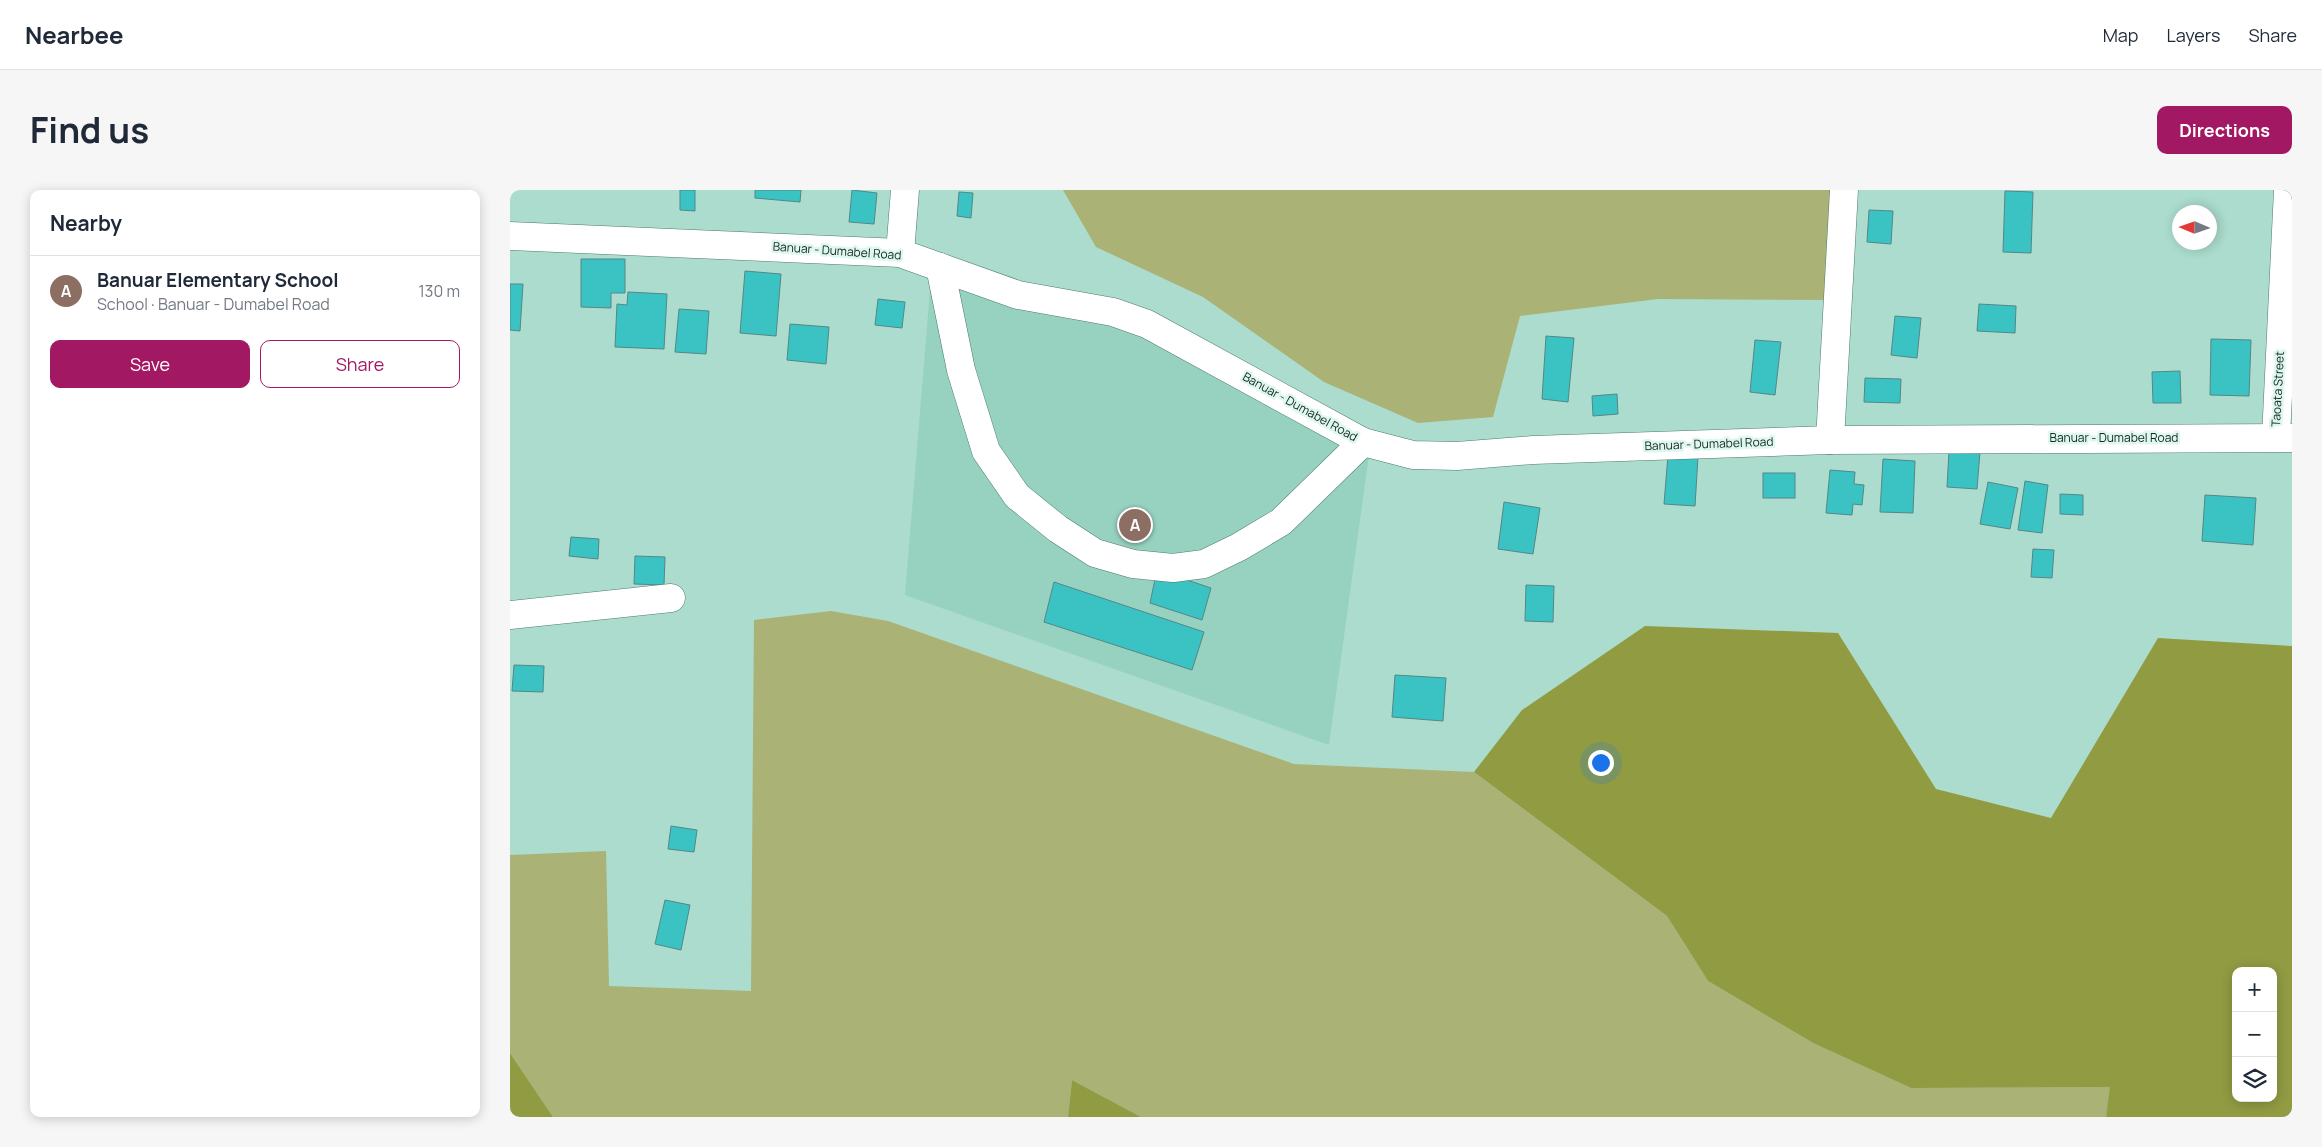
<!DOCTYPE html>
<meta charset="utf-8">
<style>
:root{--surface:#fff;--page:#f6f6f7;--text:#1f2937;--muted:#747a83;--line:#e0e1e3;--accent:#a21862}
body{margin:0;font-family:Manrope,sans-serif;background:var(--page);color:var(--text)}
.controls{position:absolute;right:15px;bottom:15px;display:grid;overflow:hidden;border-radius:10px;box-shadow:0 2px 12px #0003}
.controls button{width:45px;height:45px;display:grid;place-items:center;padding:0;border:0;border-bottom:1px solid var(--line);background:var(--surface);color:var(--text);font:25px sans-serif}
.compass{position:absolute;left:1662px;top:15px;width:45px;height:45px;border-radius:50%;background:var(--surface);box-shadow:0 2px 12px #0003;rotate:272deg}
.you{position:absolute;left:1090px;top:572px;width:18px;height:18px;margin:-12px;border:4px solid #fff;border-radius:50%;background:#1a73e8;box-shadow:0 0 0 8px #1a73e833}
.badge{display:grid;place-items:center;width:32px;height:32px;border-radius:50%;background:var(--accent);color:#fff;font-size:16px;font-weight:700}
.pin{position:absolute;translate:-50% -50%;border:2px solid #fff;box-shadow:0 1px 5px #0006}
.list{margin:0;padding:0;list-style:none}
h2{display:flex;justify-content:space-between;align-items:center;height:65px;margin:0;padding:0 20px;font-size:21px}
h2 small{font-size:16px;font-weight:400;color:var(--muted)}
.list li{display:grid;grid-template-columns:32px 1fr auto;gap:15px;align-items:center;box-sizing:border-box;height:70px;padding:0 20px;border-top:1px solid var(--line)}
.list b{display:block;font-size:19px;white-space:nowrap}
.list p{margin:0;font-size:16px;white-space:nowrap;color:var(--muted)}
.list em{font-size:16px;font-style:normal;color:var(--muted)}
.actions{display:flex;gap:10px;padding:15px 20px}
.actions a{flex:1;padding:11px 0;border:1px solid var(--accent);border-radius:10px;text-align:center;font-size:18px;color:var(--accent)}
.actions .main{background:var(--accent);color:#fff}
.icon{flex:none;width:28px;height:28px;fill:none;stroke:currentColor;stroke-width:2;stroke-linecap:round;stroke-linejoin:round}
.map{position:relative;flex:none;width:1782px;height:927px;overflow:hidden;border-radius:10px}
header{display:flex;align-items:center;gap:30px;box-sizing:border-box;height:70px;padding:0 25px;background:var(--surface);border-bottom:1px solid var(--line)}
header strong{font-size:24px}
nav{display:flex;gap:28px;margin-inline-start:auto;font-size:18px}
.intro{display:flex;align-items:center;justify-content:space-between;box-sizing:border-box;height:120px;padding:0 30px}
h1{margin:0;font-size:35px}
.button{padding:12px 22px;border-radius:10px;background:var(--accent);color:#fff;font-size:18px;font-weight:700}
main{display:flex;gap:30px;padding:0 30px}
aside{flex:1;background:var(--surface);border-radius:10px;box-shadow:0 2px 12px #0003}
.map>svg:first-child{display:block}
.built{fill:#97d2c1}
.green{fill:#aab276}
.forest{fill:#919b42;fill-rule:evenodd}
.building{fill:#3bc3c3;stroke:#548787}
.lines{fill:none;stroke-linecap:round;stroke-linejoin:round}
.minor-casing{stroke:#4d7b6e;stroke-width:29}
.minor{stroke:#fff;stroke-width:28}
.labels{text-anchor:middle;stroke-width:5;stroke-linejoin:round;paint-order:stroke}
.street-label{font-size:12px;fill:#132621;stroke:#def7ef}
</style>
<header>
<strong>Nearbee</strong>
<nav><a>Map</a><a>Layers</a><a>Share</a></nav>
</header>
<div class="intro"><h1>Find us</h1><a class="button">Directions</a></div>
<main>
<aside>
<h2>Nearby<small></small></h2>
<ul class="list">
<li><span class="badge" style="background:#8d6e63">A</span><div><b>Banuar Elementary School</b><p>School · Banuar - Dumabel Road</p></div><em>130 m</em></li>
</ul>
<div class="actions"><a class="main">Save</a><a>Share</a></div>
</aside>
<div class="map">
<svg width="1782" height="927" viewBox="0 0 1782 927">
<rect width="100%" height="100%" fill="#abdccd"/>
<path class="built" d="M 423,63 L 642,147 L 859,265 L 819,555 L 395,405 Z"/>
<g class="green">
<path d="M 553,0 L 1334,0 L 1327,110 L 1148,109 L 1010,126 L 983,227 L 908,233 L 814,192 L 693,107 L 586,57 Z"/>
<path d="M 321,421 L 378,431 L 784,574 L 964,582 L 1157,726 L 1198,791 L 1303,853 L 1401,898 L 1601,897 L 1596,927 L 631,927 L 562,890 L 558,927 L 43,927 L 0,863 L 0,665 L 96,661 L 99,796 L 241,801 L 244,430 Z"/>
</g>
<g class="forest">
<path d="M 1135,436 L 1328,443 L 1426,599 L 1541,628 L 1648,448 L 1782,456 L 1782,927 L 1596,927 L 1600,897 L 1401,898 L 1303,853 L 1198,791 L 1157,726 L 964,582 L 1012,520 ZM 1726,781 L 1763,781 L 1763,908 L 1726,908 Z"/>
<path d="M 0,863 L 43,927 L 0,927 Z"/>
<path d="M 562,890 L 631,927 L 558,927 Z"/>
</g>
<g class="building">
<path d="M 170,0 L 185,0 L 185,21 L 170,20 Z"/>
<path d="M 245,0 L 291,0 L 290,12 L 245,8 Z"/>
<path d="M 342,0 L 367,3 L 364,34 L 339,32 Z"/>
<path d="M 1495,1 L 1523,2 L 1521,63 L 1493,62 Z"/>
<path d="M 449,2 L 463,3 L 461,28 L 447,26 Z"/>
<path d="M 1359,20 L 1383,21 L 1381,54 L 1357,52 Z"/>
<path d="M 71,69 L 115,69 L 115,103 L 101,103 L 101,118 L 71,117 Z"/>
<path d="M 235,81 L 271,84 L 266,146 L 230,143 Z"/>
<path d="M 0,94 L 13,94 L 10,141 L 0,140 Z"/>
<path d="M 118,102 L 157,104 L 154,159 L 105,157 L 107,114 L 117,115 Z"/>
<path d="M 368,109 L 395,112 L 392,138 L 365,135 Z"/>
<path d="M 1469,114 L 1506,116 L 1505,143 L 1467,141 Z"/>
<path d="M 169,119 L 199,121 L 196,164 L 165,162 Z"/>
<path d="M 1385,126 L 1411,128 L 1407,168 L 1381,165 Z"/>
<path d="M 280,134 L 319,137 L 316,174 L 277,170 Z"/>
<path d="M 1036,146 L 1064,148 L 1058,212 L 1032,209 Z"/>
<path d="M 1701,149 L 1741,150 L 1739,206 L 1700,205 Z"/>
<path d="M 1245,150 L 1271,152 L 1265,205 L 1240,202 Z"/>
<path d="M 1670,181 L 1671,213 L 1643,213 L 1642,182 Z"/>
<path d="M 1355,188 L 1391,189 L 1390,213 L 1354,212 Z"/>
<path d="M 1107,204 L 1108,224 L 1083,226 L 1082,206 Z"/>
<path d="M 1439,261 L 1470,262 L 1467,299 L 1437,297 Z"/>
<path d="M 1158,265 L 1188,267 L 1185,316 L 1154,314 Z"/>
<path d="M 1373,269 L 1405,271 L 1403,323 L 1370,322 Z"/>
<path d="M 1320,280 L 1345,282 L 1344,294 L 1354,295 L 1352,315 L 1343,314 L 1342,325 L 1316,323 Z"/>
<rect x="1253" y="283" width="32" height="25"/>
<path d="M 1515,291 L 1538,295 L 1532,343 L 1508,340 Z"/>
<path d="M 1478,292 L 1508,298 L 1500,339 L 1470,334 Z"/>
<path d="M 1550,304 L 1573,305 L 1573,325 L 1550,324 Z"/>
<path d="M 1695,305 L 1746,308 L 1743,355 L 1692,351 Z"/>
<path d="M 994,312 L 1030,318 L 1023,364 L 988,359 Z"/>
<path d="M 61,347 L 89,349 L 88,369 L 59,366 Z"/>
<path d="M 1523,359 L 1544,360 L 1542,388 L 1521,387 Z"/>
<path d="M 125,366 L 155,367 L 154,395 L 124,394 Z"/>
<path d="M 647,380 L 701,398 L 692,430 L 640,413 Z"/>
<path d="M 544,392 L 694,442 L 682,480 L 534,432 Z"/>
<path d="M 1016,395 L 1044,396 L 1043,432 L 1015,431 Z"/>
<path d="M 4,475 L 34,476 L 33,502 L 2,501 Z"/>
<path d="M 885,485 L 936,488 L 933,531 L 882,527 Z"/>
<path d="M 161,636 L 187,640 L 184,662 L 158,659 Z"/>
<path d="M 155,710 L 180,715 L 171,760 L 145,754 Z"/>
</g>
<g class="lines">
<g class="minor-casing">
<g id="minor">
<path d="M 0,46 L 390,63 L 508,105 L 603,122 L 637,134 L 853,252 L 903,265 L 947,266 L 1023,260 L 1320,250 L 1782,248"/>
<path d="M 390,63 L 395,0"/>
<path d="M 430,77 L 451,180 L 476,261 L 507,306 L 548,339 L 585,363 L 623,374 L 663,378 L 694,374 L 729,357 L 771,332 L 853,252"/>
<path d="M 1766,247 L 1778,0"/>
<path d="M 1320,250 L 1334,0"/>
<path d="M 0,425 L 161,408"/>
</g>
</g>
<use href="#minor" class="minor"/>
</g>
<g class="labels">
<g class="street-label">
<text transform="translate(327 61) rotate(4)" y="4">Banuar - Dumabel Road</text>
<text transform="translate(1768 199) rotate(-87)" y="4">Taoata Street</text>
<text transform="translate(790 217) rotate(29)" y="4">Banuar - Dumabel Road</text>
<text x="1604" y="252">Banuar - Dumabel Road</text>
<text transform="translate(1199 254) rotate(-2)" y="4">Banuar - Dumabel Road</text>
</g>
</g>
</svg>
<div class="controls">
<button>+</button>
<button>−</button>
<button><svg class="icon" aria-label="layers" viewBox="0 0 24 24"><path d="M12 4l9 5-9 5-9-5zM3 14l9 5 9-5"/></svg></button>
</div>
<svg class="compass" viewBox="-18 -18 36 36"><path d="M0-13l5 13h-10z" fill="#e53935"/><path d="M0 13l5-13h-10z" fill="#747a83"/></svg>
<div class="you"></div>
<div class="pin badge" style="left:625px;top:335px;background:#8d6e63">A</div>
</div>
</main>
